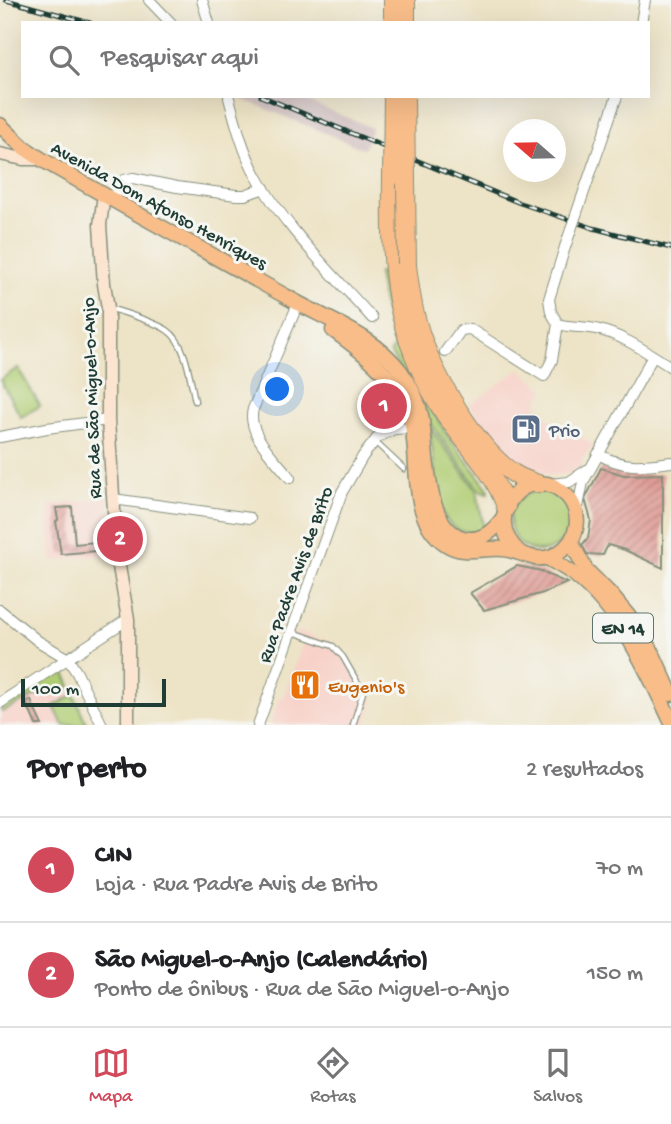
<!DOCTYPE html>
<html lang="pt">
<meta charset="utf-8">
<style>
:root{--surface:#fff;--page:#f2f2f2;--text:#202124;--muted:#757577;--line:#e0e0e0;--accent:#d1495b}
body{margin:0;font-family:"Gochi Hand",sans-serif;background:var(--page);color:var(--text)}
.compass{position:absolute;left:503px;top:119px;width:63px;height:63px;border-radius:50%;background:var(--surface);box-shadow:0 7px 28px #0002;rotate:290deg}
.scale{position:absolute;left:21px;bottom:18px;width:145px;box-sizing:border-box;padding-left:7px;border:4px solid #1f3d34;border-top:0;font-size:19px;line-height:24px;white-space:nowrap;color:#1f3d34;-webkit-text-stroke:5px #f6f6f2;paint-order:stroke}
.you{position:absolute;left:278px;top:390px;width:24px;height:24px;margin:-18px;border:5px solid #fff;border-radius:50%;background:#1a73e8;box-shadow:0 0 0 10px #1a73e833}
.badge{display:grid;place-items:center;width:46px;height:46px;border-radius:50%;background:var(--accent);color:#fff;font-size:23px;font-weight:700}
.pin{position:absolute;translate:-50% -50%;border:4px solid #fff;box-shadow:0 2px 7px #0006}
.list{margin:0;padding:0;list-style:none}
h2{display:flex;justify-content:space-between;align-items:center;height:91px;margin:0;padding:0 28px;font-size:30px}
h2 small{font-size:23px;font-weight:400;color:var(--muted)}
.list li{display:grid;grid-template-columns:46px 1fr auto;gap:21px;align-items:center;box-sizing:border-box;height:105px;padding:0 28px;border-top:2px solid var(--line)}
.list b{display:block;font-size:26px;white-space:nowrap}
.list p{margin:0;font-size:23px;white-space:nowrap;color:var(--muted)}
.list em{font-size:23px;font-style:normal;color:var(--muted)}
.icon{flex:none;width:38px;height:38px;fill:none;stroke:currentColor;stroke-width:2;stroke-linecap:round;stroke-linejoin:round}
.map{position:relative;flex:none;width:671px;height:725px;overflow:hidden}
.search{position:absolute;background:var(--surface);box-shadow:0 7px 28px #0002;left:21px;right:21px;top:21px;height:77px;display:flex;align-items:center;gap:18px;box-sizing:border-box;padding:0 24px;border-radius:0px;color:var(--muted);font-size:26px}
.sheet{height:301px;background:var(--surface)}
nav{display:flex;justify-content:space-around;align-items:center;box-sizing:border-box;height:98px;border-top:2px solid var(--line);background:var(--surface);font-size:19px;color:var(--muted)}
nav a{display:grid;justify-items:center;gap:4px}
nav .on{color:var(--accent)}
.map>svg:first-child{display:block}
.built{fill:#f7d1c8}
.industrial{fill:#d2bfc0}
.green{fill:#b0cd73;stroke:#688554;stroke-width:2}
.building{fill:url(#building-hatch)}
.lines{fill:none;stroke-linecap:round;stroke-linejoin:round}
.lane-casing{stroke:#86907d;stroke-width:7}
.street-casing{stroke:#86907d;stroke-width:12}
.secondary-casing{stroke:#86907d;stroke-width:15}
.primary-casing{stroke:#86907d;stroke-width:17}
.highway-casing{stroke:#86907d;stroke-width:20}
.lane{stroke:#fff;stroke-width:4.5}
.street{stroke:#fff;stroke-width:10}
.secondary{stroke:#fce5d0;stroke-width:12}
.primary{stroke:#f8bd89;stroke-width:14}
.highway{stroke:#f8bd89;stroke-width:18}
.rail-casing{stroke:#1f3d34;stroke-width:5}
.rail{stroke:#f6f6f2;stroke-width:2.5;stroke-dasharray:8;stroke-linecap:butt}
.street-bridge-casing{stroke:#86907d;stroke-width:12;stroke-linecap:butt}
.highway-bridge-casing{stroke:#86907d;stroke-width:20;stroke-linecap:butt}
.street-bridge{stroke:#fff;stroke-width:10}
.highway-bridge{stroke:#f8bd89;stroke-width:18}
.labels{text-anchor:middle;stroke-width:6;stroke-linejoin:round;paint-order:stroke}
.shield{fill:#f6f6f2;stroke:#60746d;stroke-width:2}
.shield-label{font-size:18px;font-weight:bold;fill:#1f3d34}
.street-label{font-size:19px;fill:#1f3d34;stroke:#f6f6f2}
.service-label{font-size:19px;fill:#4e5e75;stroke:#f6f6f2;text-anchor:start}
.food-label{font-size:19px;fill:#c56008;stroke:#f6f6f2;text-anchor:start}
</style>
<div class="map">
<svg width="671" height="725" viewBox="0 0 671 725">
<defs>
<pattern id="building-hatch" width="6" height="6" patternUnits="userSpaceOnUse" patternTransform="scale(1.75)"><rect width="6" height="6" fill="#e09d96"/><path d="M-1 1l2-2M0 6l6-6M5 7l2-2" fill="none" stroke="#b5817b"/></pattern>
</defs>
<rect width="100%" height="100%" fill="#f6f6f2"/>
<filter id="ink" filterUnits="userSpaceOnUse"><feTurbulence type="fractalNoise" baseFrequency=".0143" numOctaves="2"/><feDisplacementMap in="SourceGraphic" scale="14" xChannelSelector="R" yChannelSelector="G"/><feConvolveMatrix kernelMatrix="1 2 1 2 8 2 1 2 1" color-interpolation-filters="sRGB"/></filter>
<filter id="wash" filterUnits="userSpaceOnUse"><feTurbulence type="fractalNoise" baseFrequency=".00686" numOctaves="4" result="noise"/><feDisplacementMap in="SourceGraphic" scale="28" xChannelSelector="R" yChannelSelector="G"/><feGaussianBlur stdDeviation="1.57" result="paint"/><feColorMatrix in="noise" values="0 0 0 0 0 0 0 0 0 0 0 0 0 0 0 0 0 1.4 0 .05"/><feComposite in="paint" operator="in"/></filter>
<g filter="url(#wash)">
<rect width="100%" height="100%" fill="#ede3c6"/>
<g class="built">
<path d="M 520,369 L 545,390 L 537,402 L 538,413 L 594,445 L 583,458 L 581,466 L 570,474 L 550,475 L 519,466 L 505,454 L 469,405 Z"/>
<path d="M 108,498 L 112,551 L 109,554 L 52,561 L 49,505 Z"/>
<path d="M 297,631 L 337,645 L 373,699 L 366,725 L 270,725 L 279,697 L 283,698 L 304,640 L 295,636 Z"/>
<path d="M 64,671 L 87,725 L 0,725 L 0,707 L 52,675 L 53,677 Z"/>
</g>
<path class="industrial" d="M 235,96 L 295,96 L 372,128 L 364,149 Z"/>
<g class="green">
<path d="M 378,273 L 385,273 C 393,334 408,378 444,428 L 443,430 L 489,490 L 488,493 L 479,490 L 431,424 L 390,352 L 395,347 L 383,303 Z"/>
<path d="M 18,368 L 40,406 L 21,417 L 0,380 Z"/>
<path d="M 430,428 L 477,491 L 484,529 C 471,535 454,533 446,519 C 435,502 433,450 430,428 Z"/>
<circle cx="540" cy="521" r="30"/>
<path d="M 64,671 L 71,686 L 50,696 L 45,691 L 2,712 L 0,707 L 52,675 L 53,677 Z"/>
<path d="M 74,695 L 87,725 L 63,725 L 54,706 Z"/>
</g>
<g id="blocks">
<g class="building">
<path d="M 601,468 L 624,475 L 663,474 L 663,568 L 625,550 L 608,545 L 603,555 L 587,554 L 582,545 L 588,538 L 591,520 L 585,499 Z"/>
<path d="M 72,507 L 75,544 L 96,542 L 96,551 L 61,554 L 56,521 L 58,520 L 56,508 Z"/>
<path d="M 517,566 L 537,570 L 567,583 L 543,593 L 484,610 L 470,593 Z"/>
<path d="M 31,700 L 33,706 L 42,725 L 36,725 L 26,702 Z"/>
</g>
</g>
</g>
<g filter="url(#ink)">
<use href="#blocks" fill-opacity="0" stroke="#86907d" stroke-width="2"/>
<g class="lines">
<g class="lane-casing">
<g id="lane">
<path d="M 109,308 C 125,313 153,321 167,330 C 187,343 190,380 195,401"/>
<path d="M 374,441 L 404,469"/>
<path d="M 293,632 L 333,646 L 343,657 L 363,692 L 353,725"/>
</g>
</g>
<g class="street-casing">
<g id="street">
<path d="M 149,0 L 171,23"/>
<path d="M 202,0 L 209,23"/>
<path d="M 641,23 L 645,0"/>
<path d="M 229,98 C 236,124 243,151 256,175 C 284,227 333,274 372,318"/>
<path d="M 587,183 L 617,96"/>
<path d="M 112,199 L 124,180 L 133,178 L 177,187 L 236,195 L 245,195 L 264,188"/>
<path d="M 558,324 C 571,328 583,326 596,329 C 623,335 648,353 671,367"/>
<path d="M 445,352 L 461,330 L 470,329 L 544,376 L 552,360 L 558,324 L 551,312 L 549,299 L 565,247"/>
<path d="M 380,436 L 394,429 L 412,428"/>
<path d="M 0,437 L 47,428 L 108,420"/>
<path d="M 598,454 C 625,469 641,466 671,462"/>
<path d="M 290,478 C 276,459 246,434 253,409 L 298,304"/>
<path d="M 550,484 L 569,482 L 587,470"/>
<path d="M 113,499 L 250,518"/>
<path d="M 577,512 L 583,482 L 653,356"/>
<path d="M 0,610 L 38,641 L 68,659 L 77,673 L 102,725"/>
<path d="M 0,703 L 128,619"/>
<path d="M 258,725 L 342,492 L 363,456 L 403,405"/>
</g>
</g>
<g class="secondary-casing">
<g id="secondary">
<path d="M 0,154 L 23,159 L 41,159"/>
<path d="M 104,194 L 100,225 L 104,284 L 108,308 L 108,420 L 117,555 L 128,619 L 128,725"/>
</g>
</g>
<g class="primary-casing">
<g id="primary">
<path d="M 0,125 L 23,147 L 41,159 C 122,206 205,251 287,297 C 326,320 373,334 401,372 C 410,385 418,400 421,415 C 428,449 423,536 469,539 C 483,540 495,529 503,518"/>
<path d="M 333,330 C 365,353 400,380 411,421 C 421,460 407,518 446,544 C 464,556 483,547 503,549 C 513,550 519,553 528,556 C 549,564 572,549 576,528 C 579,516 574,502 565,494 C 529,460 478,515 519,552"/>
<path d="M 571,542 L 586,570 L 610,594 L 634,623 L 651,650 L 671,694"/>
<path d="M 547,558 C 556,563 567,569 575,575 C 622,613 646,668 671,721"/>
</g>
</g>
<g class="highway-casing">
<g id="highway">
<path d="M 393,0 L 393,23"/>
<path d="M 406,23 L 406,0"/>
<path d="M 392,176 C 391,271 391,330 444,413 C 464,443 495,472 506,507"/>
<path d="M 407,266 C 410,289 413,312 421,335 C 435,377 476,448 513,473 C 520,478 529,481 538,484"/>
</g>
</g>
<use href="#lane" class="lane"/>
<use href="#street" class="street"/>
<use href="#secondary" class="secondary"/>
<use href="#primary" class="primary"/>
<use href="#highway" class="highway"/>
<g class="rail-casing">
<g id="rail">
<path d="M 6,0 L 90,23"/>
<path d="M 261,96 L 520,203 L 593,228 L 671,248"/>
</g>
</g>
<use href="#rail" class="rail"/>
<g class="street-bridge-casing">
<path id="street-bridge" d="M 565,247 L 587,183"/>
</g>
<g class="highway-bridge-casing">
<g id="highway-bridge">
<path d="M 405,96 L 407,266"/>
<path d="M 392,176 L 393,96"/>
</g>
</g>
<use href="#street-bridge" class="street-bridge"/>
<use href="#highway-bridge" class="highway-bridge"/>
</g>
</g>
<defs>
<g id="fuel-square" transform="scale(1.575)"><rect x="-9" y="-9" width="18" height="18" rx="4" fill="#5c6f8a" stroke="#f6f6f2"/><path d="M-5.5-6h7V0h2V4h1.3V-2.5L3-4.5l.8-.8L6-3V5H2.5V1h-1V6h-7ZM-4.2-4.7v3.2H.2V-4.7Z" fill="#fff"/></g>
<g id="restaurant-square" transform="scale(1.575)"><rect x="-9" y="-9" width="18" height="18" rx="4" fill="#e8710a" stroke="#f6f6f2"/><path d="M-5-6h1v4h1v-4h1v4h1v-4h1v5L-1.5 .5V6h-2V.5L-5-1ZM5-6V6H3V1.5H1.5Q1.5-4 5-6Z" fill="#fff"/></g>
</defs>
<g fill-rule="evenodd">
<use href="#fuel-square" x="526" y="429"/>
<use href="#restaurant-square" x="305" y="685"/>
</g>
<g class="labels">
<rect class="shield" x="593" y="613.5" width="60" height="29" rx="5"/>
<g class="shield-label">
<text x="623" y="634">EN 14</text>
</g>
<g class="street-label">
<text transform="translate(160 204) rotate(29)" y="7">Avenida Dom Afonso Henriques</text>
<text transform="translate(90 398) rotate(-92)" y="7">Rua de São Miguel-o-Anjo</text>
<text transform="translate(294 574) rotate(-70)" y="7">Rua Padre Avis de Brito</text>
</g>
<g class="service-label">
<text x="549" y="436">Prio</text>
</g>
<g class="food-label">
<text x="328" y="692">Eugenio's</text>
</g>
</g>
</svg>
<svg class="compass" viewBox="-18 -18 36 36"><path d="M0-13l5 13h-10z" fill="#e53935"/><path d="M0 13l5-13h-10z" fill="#757577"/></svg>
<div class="scale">100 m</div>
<div class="you"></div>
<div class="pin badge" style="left:384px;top:406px">1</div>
<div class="pin badge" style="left:120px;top:539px">2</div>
<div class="search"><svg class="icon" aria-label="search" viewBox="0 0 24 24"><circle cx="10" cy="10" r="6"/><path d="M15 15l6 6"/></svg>Pesquisar aqui</div>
</div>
<section class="sheet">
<h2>Por perto<small>2 resultados</small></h2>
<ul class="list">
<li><span class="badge">1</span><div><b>CIN</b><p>Loja · Rua Padre Avis de Brito</p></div><em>70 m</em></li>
<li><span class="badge">2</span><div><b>São Miguel-o-Anjo (Calendário)</b><p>Ponto de ônibus · Rua de São Miguel-o-Anjo</p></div><em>150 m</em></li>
</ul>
</section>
<nav>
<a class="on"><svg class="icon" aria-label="map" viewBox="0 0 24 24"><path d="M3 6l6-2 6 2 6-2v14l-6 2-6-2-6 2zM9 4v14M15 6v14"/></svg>Mapa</a>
<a><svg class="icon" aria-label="directions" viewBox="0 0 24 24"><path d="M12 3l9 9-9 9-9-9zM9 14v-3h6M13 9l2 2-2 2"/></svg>Rotas</a>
<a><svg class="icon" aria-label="saved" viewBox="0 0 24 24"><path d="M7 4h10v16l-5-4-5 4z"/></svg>Salvos</a>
</nav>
